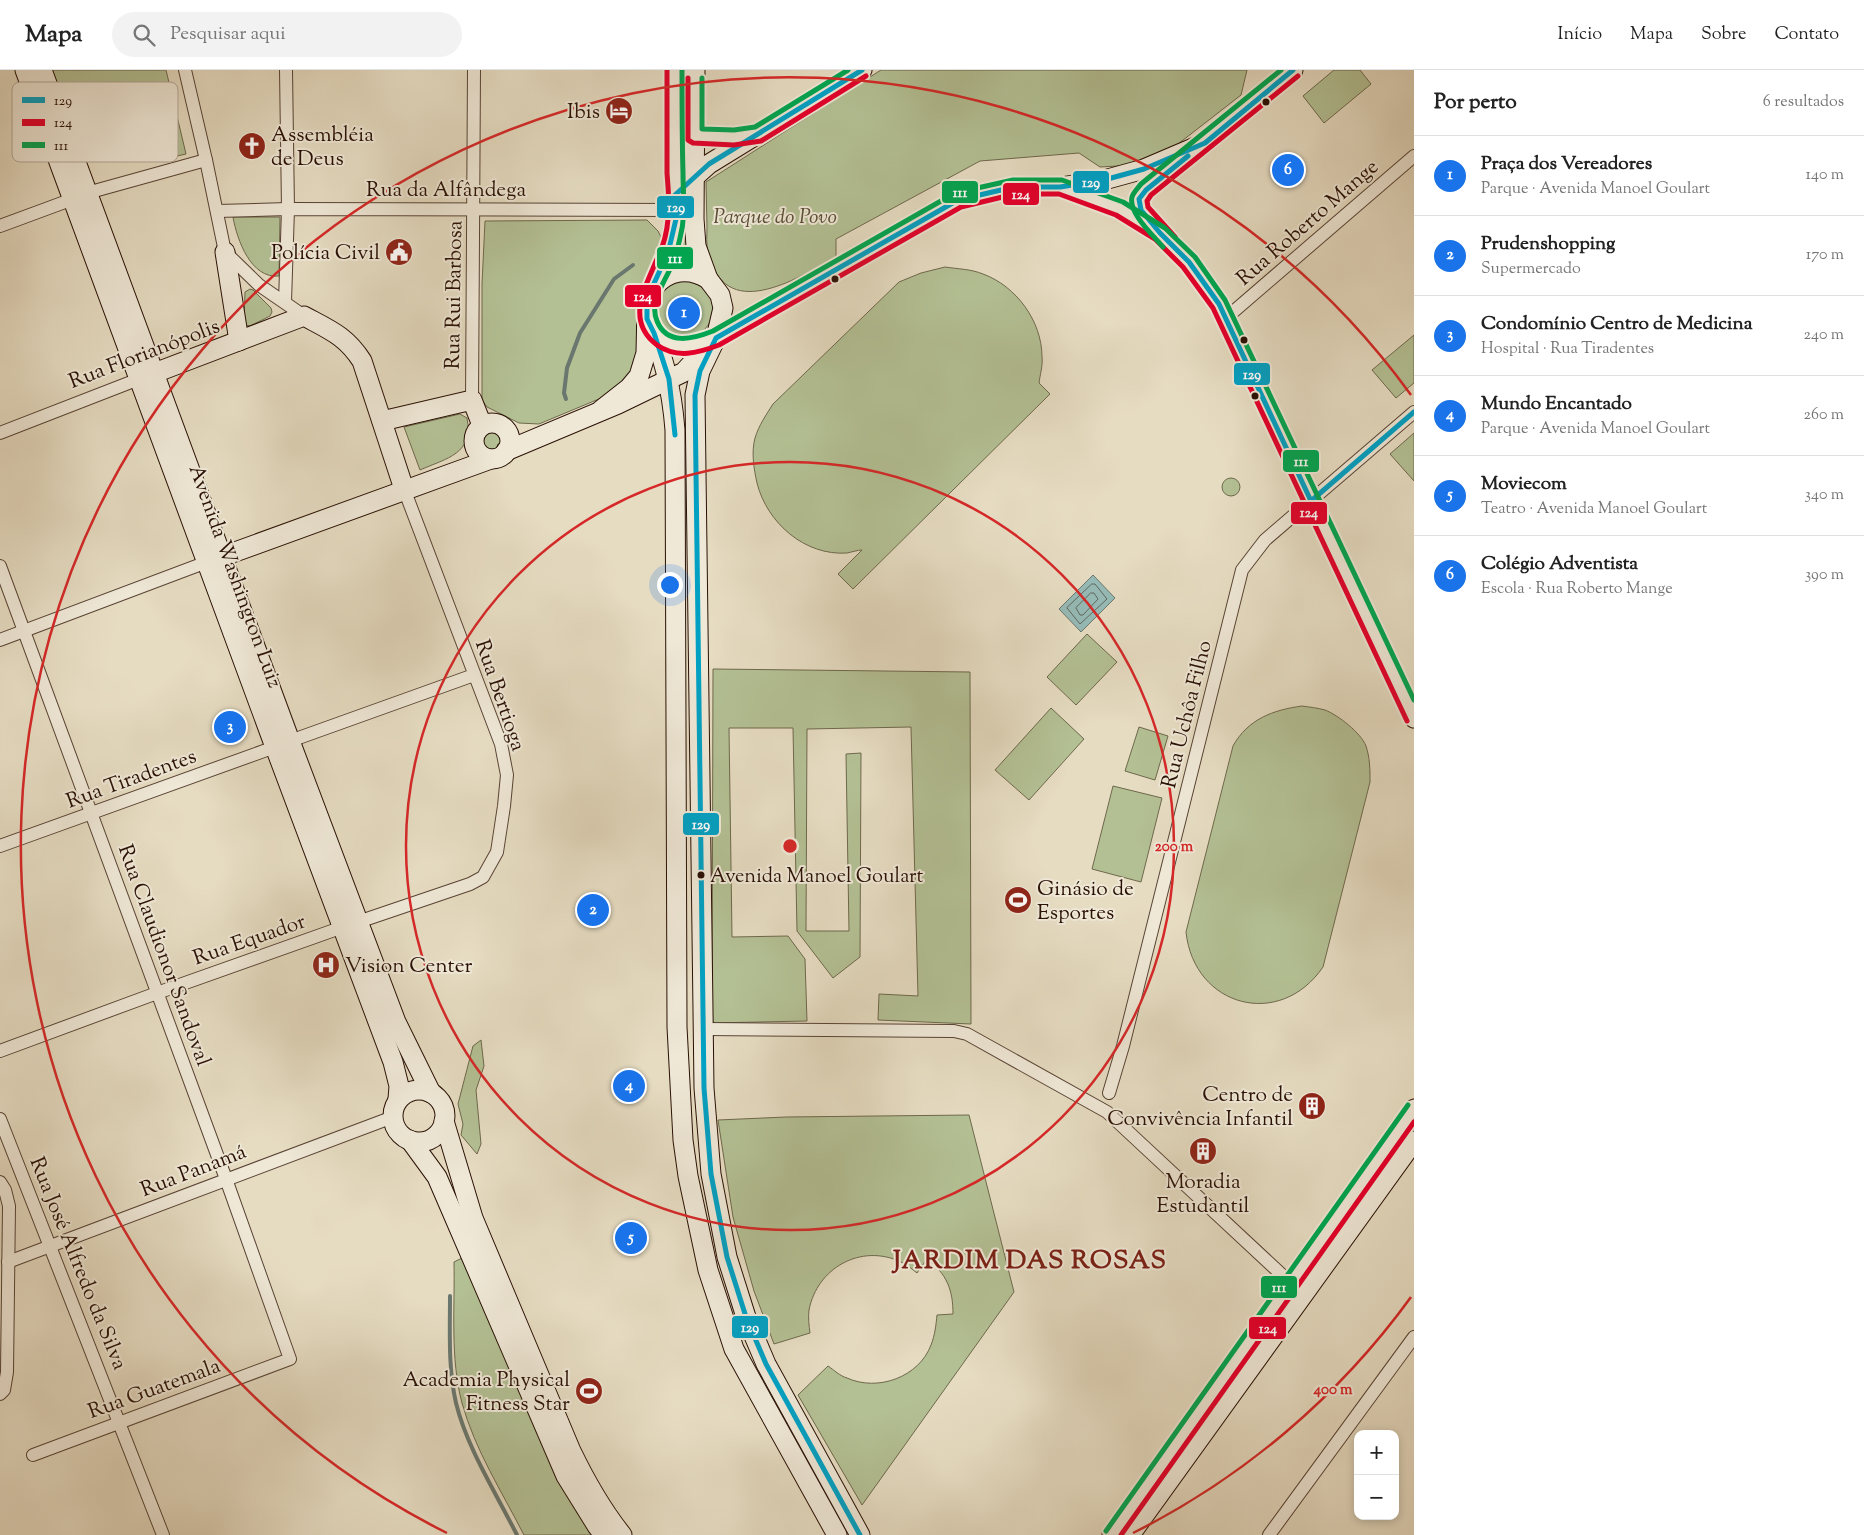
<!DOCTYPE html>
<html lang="pt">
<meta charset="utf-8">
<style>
:root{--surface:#fff;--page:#f2f2f2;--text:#222;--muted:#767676;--line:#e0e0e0;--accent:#1a73e8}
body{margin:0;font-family:"Sorts Mill Goudy",serif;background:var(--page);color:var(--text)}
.controls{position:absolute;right:15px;bottom:15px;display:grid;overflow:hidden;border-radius:10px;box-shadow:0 2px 8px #0003}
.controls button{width:45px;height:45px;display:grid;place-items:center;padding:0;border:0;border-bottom:1px solid var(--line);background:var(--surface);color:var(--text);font:25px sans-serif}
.you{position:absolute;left:669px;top:514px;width:18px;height:18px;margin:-12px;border:4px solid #fff;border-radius:50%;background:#1a73e8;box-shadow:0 0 0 8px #1a73e833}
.badge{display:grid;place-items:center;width:32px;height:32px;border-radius:50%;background:var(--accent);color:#fff;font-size:16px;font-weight:700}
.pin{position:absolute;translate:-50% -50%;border:2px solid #fff;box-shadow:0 1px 5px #0006}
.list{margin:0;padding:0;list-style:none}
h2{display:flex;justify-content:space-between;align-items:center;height:65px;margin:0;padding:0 20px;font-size:21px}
h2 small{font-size:16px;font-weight:400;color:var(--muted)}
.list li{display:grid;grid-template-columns:32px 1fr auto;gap:15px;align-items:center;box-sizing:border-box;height:80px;padding:0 20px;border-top:1px solid var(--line)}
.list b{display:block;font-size:19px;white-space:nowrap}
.list p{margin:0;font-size:16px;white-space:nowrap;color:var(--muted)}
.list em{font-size:16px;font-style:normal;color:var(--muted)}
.icon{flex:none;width:28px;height:28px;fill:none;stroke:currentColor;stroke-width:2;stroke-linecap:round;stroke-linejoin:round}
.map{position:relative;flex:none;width:1414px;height:1465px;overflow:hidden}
header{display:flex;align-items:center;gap:30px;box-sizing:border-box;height:70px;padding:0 25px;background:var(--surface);border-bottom:1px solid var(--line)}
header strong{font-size:24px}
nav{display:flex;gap:28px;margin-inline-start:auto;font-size:18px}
.search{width:350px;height:45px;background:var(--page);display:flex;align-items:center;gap:12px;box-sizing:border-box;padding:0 18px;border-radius:28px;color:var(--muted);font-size:19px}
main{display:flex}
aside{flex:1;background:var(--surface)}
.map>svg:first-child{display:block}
.green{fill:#b3c094;stroke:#6e684c}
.water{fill:#96bbb7;stroke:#6a776f}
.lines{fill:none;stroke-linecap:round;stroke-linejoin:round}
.shore{stroke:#60665e;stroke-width:1}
.stream{stroke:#6a776f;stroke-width:4}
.street-casing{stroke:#584334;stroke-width:14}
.secondary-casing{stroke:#291004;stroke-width:21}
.street{stroke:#efe8d7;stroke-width:12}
.secondary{stroke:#efe8d7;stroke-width:19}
.bus-1-casing{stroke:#efe8d7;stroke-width:9}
.bus-2-casing{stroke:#efe8d7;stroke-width:9}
.bus-3-casing{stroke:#efe8d7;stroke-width:9}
.bus-1{stroke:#02a1c4;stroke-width:5}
.bus-2{stroke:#e4002b;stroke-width:5}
.bus-3{stroke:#00a651;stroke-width:5}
.ring{fill:none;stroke:#d62828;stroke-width:2.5}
.bus-dot{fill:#291004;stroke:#efe8d7;stroke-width:2}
.labels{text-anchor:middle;stroke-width:4;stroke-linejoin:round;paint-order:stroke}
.bus-label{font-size:20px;fill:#291004;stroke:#efe8d7;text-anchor:start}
.poi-label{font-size:21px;fill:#291004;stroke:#efe8d7;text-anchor:end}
.street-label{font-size:21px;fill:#291004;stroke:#efe8d7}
.park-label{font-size:21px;font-style:italic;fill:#594e36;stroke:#efe8d7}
.district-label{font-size:26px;font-weight:bold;letter-spacing:1px;fill:#7a1f14;stroke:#efe8d7}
.key{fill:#efe8d7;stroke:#b4a798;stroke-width:1}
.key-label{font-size:14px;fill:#291004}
.centre{fill:#d62828;stroke:#efe8d7;stroke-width:2.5}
.ring-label{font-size:15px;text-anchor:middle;font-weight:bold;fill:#d62828;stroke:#efe8d7;stroke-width:4;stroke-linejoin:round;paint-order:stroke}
.line-badge{stroke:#efe8d7;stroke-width:2}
.badge-label{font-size:14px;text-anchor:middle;font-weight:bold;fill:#fff}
</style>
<header>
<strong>Mapa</strong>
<div class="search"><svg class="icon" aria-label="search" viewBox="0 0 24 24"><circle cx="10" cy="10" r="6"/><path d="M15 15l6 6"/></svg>Pesquisar aqui</div>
<nav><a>Início</a><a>Mapa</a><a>Sobre</a><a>Contato</a></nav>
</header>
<main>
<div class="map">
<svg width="1414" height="1465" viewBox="0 0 1414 1465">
<rect width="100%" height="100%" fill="#e6dcc2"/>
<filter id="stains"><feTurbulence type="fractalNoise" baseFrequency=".004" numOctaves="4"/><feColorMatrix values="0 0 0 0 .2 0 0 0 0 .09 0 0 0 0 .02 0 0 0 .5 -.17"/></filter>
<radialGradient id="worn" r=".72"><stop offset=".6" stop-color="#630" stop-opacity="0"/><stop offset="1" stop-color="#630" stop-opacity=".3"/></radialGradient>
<g class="green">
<path d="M 52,0 L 166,0 L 186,84 L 155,91 L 143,52 L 78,74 Z"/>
<path d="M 881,0 L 1247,0 L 1241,25 L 1169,81 L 1135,95 L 1100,97 L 1079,83 L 980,91 L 836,169 L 836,188 C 795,209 724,255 708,181 C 706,174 707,165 707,158 C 707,143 706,127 706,112 Z"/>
<path d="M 1334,0 L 1360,0 L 1371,14 L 1324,53 L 1303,26 Z"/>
<path d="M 233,147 L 280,147 L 279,206 C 251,209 237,170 233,147 Z"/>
<path d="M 647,150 L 658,161 L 662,169 L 637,238 L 637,285 L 629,308 L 606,326 L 539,354 L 519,353 L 487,337 L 482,330 L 482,214 L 485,151 Z"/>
<path d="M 684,154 L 689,155 L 689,194 L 676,198 L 680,182 Z"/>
<path d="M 945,197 C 958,199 971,199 983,204 C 1016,216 1042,251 1042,287 C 1043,295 1040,305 1039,313 L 1050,324 L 853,519 L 838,504 L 862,480 C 858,480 852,482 847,483 C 805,486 767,453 757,413 C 754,399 751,383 755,368 C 759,355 766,345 773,334 L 899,212 L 921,203 Z"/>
<circle cx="684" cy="239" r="29"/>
<path d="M 250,219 L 253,220 L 271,238 L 272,242 L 270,246 L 250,256 L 246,255 L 244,251 L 245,222 Z"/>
<path d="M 1414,265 L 1414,313 L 1396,328 L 1372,300 Z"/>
<path d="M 460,344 L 467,348 C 474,384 447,388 420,400 L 404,357 Z"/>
<circle cx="490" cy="371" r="11"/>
<path d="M 1414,363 L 1414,411 L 1390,384 Z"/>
<circle cx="1231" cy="417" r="9"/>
<path d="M 1087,564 L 1117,592 L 1076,635 L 1047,607 Z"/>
<path d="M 713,599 L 970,602 L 971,954 L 878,950 L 879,924 L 918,926 L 911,657 L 807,659 L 806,861 L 849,861 L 846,684 L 861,683 L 860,887 L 833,908 L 797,861 L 793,658 L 729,658 L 732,867 L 788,866 L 805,889 L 807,951 L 712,953 Z"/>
<path d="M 1302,636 C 1309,637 1318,638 1325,640 C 1338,645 1361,663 1366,676 C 1370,688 1370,700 1370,712 L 1323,897 C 1280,960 1194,937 1186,862 L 1233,676 C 1248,649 1273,640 1302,636 Z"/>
<path d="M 1051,638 L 1084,669 L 1029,730 L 995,700 Z"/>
<path d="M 1139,657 L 1168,666 L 1155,710 L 1125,701 Z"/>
<path d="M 1113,716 L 1162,728 L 1141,812 L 1092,799 Z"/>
<path d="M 481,970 L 484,996 L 476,1020 L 481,1074 L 477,1084 L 461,1065 L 463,1054 L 458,1034 L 473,976 Z"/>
<path d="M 641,1006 L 641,1011 L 632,1021 L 633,1029 L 622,1030 L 621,1007 Z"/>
<path d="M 969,1045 L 1014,1222 L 862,1435 L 798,1325 L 828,1296 C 834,1300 840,1306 847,1308 C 878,1322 919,1307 931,1275 C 935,1265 936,1255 937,1245 L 953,1244 C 953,1220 947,1204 927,1189 L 917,1203 C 912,1199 906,1194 901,1192 C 861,1173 817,1198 809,1240 C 808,1247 809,1256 810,1263 L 774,1274 L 754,1221 L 733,1147 L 718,1050 L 786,1047 Z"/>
<path d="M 464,1187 L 594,1465 L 524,1465 C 502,1422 475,1380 462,1333 C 450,1288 455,1238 454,1192 Z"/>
</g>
<path class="water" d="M 1093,505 L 1115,528 L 1081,562 L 1059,539 Z"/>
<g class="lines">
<g class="shore">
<path d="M 1092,514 L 1095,514 L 1107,529 L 1080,554 L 1067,538 Z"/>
<path d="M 1091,523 L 1094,523 L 1098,529 L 1083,545 L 1080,545 L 1076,538 Z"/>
</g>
<g class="stream">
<path d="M 566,329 L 564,323 L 567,298 L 580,263 L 614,209 L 633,195"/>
<path d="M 450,1226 C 450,1262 448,1298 456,1333 C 467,1378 496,1423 517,1465"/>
</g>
<g class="street-casing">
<g id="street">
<path d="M 185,0 L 206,90 L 225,182 L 259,215 L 304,246"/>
<path d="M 87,123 L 206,90"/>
<path d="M 217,141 L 288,139 L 675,140"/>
<path d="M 0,156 L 73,129"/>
<path d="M 285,232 L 288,139 L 286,0"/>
<path d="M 1226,248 L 1414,86"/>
<path d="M 472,330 L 474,0"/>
<path d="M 0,363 L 139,309"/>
<path d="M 0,496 L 226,1109 L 290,1289 L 33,1385"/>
<path d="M 0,570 L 207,492"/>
<path d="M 290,671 L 474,605"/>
<path d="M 0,776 L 275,677"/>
<path d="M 358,852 L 470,814 L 483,807 L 497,782 L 504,736 L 507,705 L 501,674 L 404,419"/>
<path d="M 703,959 L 954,961 L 967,964 L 1107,1042 L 1296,1218"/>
<path d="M 0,981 L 157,923 L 343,857"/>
<path d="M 1109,1023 L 1123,976 L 1242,500 L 1265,470 L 1414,342"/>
<path d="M 0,1049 L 163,1465"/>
<path d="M 0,1112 L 5,1120 L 9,1136 L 7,1302 L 4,1320 L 0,1324"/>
<path d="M 8,1192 L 393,1047"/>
<path d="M 1269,1465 L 1414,1267"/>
</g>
</g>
<g class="secondary-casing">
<g id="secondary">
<path d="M 25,0 L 275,677 L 393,992 L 399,1016 L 398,1029"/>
<path d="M 42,0 L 290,671 L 396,952 L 431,1023"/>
<path d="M 695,0 L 694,149 L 696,176 L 708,209 L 720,225 L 723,238 L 716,268 L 700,301 L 695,325 L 704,1018 L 711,1104 L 727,1187 L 746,1247 L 766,1294 L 860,1465"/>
<path d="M 694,66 L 734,68 L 752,65"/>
<path d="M 689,112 L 709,94 L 862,0"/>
<path d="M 1061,117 L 1104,110 L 1144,99 L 1205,73 L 1293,0"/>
<path d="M 1155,156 L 1141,140 L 1139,129 L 1146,120 L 1186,88"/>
<path d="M 225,182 L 239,271"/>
<path d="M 654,217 C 668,200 689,197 708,209"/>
<path d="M 647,249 C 664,284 672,321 675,360 L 677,957 L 683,1070 L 688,1106 L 708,1200 L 734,1279 L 837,1465"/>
<path d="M 654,263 C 676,283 690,278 716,268 L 958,130 L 1014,117 L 1060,117 L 1119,138 L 1160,163 L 1189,192 L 1219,234 L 1414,648"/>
<path d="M 144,307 L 304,246 C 330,260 346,266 362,291 L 404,419"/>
<path d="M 601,340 L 629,318 L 639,306 L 646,283 L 647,235 L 650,222 L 668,183 L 676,149 L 674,0"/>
<path d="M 382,351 L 472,330 L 482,355"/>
<circle cx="492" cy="371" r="18"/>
<path d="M 506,381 L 618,334 L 684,302 L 705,279"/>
<path d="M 210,491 L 491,389"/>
<circle cx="419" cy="1046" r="26"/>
<path d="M 444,1051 L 473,1148 L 571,1381 C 585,1410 602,1440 622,1465"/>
<path d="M 410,1070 L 437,1107 L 566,1406 L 597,1456 L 604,1465"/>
<path d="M 1112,1465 L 1414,1039"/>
<path d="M 1130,1465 L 1414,1071"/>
</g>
</g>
<use href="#street" class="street"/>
<use href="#secondary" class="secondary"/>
<g class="bus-1-casing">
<g id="bus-1">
<path d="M 1188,86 L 1146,120 L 1139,129 L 1141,140 L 1160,163 L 1189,192 L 1219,234 L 1311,431 L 1414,342"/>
<path d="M 675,365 L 669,309 L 654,263 L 647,249 L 647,235 L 650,222 L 668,183 L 676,149 L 675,125 L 709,94 L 862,0"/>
<path d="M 860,1465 L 766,1294 L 746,1247 L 727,1187 L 711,1104 L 704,1018 L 695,325 L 700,301 L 716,268 L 958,130 L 1014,117 L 1060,117 L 1104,110 L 1144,99 L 1205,73 L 1293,0"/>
</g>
</g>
<g class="bus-2-casing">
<g id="bus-2">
<path d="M 667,0 C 667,34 667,69 667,103 C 668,118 670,134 668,149 C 667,162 663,177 657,189 C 645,218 625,251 657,275 C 677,289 698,283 719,275 L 961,137 L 1015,124 L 1059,124 L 1116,145 L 1155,169 L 1183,197 L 1213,238 L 1407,651"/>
<path d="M 688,8 L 688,70 L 693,73 L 734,75 L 761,71 L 866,6"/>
<path d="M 1175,167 L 1148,137 L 1147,131 L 1151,125 L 1298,6"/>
<path d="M 1121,1465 L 1414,1052"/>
</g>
</g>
<g class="bus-3-casing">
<g id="bus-3">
<path d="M 682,0 C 682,34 682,69 683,103 C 683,125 686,146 680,168 C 678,178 675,188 671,197 C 664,213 649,233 657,251 C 667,276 693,269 713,261 L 955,123 L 1013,110 L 1062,110 L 1123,132 L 1165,158 L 1195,187 L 1225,230 L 1414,630"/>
<path d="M 702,8 L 702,59 L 734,60 L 755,57 L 848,0"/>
<path d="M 1163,177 C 1154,166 1128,143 1132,127 C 1133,123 1138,118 1141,114 L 1281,0"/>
<path d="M 1106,1461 L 1408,1035"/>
</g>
</g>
<use href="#bus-1" class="bus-1"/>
<use href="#bus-2" class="bus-2"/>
<use href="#bus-3" class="bus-3"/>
</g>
<g class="ring">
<circle cx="790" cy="776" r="384"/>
<path d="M1411 1227A768 768 0 0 1 1133 1463M447 1463A768 768 0 1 1 1411 325"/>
</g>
<defs>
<g id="hotel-disc" transform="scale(1.4375)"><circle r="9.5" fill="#8f2418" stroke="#efe8d7"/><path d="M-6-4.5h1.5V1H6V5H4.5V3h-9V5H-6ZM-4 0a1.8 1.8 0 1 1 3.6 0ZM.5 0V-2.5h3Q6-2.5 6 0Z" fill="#fff"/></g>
<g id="church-disc" transform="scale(1.4375)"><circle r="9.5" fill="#8f2418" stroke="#efe8d7"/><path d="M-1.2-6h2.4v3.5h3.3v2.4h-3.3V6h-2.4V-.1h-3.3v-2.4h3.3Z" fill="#fff"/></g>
<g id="civic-disc" transform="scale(1.4375)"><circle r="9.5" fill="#8f2418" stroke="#efe8d7"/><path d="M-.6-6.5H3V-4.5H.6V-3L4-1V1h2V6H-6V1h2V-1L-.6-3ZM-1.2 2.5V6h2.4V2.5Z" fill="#fff"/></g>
<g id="stadium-disc" transform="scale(1.4375)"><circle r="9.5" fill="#8f2418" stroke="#efe8d7"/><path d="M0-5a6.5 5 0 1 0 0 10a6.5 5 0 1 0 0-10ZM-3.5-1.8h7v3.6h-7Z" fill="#fff"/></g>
<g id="hospital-disc" transform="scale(1.4375)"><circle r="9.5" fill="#8f2418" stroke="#efe8d7"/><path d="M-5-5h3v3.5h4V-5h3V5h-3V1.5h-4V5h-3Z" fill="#fff"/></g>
<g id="building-disc" transform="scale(1.4375)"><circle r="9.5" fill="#8f2418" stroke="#efe8d7"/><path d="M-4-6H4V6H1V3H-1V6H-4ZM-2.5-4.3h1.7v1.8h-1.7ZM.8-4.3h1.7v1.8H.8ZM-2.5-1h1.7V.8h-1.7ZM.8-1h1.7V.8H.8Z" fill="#fff"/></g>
</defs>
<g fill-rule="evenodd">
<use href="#hotel-disc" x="619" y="41"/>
<use href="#church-disc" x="252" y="76"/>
<use href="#civic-disc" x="399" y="182"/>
<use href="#stadium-disc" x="1018" y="830"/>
<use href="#hospital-disc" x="326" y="895"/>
<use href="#building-disc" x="1312" y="1036"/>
<use href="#building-disc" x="1203" y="1081"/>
<use href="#stadium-disc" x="589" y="1321"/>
</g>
<g class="bus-dot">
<circle cx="1266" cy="32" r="4.5"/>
<circle cx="835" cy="209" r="4.5"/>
<circle cx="1244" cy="270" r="4.5"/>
<circle cx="1255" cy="326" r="4.5"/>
<circle cx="701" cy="805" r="4.5"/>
</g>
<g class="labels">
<g class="bus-label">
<text x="710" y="812">Avenida Manoel Goulart</text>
</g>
<g class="poi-label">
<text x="600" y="48">Ibis</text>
<text x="271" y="71" text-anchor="start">Assembléia<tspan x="271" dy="24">de Deus</tspan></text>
<text x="380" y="189">Polícia Civil</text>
<text x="1037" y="825" text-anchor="start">Ginásio de<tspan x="1037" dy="24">Esportes</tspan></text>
<text x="345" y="902" text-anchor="start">Vision Center</text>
<text x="1293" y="1031">Centro de<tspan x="1293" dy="24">Convivência Infantil</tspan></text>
<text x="1203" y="1118" text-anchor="middle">Moradia<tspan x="1203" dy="24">Estudantil</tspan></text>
<text x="570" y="1316">Academia Physical<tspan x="570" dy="24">Fitness Star</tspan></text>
</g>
<g class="street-label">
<text x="446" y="126">Rua da Alfândega</text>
<text transform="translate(1307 152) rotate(-41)" y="7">Rua Roberto Mange</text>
<text transform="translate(453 225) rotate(-89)" y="7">Rua Rui Barbosa</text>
<text transform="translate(144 283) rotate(-21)" y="7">Rua Florianópolis</text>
<text transform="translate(236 506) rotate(70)" y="7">Avenida Washington Luiz</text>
<text transform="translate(501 625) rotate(71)" y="7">Rua Bertioga</text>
<text transform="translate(1186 644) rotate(-76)" y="7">Rua Uchôa Filho</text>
<text transform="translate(131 708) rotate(-20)" y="7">Rua Tiradentes</text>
<text transform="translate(249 869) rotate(-19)" y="7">Rua Equador</text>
<text transform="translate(165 885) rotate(70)" y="7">Rua Claudionor Sandoval</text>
<text transform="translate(193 1100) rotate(-21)" y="7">Rua Panamá</text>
<text transform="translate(79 1193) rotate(68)" y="7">Rua José Alfredo da Silva</text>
<text transform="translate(154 1318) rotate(-20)" y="7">Rua Guatemala</text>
</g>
<g class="park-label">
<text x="775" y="153">Parque do Povo</text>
</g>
<g class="district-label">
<text x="1030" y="1198">JARDIM DAS ROSAS</text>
</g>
</g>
<rect x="12" y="12" width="166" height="80" rx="8" class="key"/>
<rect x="22" y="27" width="23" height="6" fill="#02a1c4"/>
<rect x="22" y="49" width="23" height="7" fill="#e4002b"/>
<rect x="22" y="72" width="23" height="6" fill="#00a651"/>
<g class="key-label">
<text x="54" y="35">129</text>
<text x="54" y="57">124</text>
<text x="54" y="80">111</text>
</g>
<circle cx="790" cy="776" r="8" class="centre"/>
<g class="ring-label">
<text x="1174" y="781">200 m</text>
<text x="1333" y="1324">400 m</text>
</g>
<g class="line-badge">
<rect x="1072" y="100" width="38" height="24" rx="5" fill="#02a1c4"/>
<rect x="941" y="110" width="38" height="24" rx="5" fill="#00a651"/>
<rect x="1002" y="112" width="38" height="24" rx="5" fill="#e4002b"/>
<rect x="656" y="125" width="39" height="24" rx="5" fill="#02a1c4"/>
<rect x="656" y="176" width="38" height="24" rx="5" fill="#00a651"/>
<rect x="624" y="214" width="38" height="24" rx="5" fill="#e4002b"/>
<rect x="1233" y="292" width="38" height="24" rx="5" fill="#02a1c4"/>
<rect x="1282" y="379" width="38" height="24" rx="5" fill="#00a651"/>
<rect x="1290" y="431" width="38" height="24" rx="5" fill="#e4002b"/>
<rect x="682" y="742" width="38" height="24" rx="5" fill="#02a1c4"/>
<rect x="1260" y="1205" width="38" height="24" rx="5" fill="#00a651"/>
<rect x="731" y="1245" width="38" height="24" rx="5" fill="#02a1c4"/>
<rect x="1248" y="1246" width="39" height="24" rx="5" fill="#e4002b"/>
</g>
<g class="badge-label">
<text x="1091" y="117">129</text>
<text x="960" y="127">111</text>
<text x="1021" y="129">124</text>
<text x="676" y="142">129</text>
<text x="675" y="193">111</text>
<text x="643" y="231">124</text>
<text x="1252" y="309">129</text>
<text x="1301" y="396">111</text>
<text x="1309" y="447">124</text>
<text x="701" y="759">129</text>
<text x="1279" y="1222">111</text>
<text x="750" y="1262">129</text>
<text x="1268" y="1263">124</text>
</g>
<rect width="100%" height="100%" filter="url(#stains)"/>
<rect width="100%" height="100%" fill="url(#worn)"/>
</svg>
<div class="controls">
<button>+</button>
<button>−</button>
</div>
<div class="you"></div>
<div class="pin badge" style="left:684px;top:243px">1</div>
<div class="pin badge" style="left:593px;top:840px">2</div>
<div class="pin badge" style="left:230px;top:657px">3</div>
<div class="pin badge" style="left:629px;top:1016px">4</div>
<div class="pin badge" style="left:631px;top:1168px">5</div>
<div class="pin badge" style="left:1288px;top:100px">6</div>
</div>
<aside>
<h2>Por perto<small>6 resultados</small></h2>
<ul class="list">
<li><span class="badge">1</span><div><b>Praça dos Vereadores</b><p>Parque · Avenida Manoel Goulart</p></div><em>140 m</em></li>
<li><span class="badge">2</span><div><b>Prudenshopping</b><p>Supermercado</p></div><em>170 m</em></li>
<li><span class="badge">3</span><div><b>Condomínio Centro de Medicina</b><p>Hospital · Rua Tiradentes</p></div><em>240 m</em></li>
<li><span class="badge">4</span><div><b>Mundo Encantado</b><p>Parque · Avenida Manoel Goulart</p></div><em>260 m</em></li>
<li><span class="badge">5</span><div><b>Moviecom</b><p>Teatro · Avenida Manoel Goulart</p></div><em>340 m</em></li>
<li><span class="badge">6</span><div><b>Colégio Adventista</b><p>Escola · Rua Roberto Mange</p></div><em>390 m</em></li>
</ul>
</aside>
</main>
